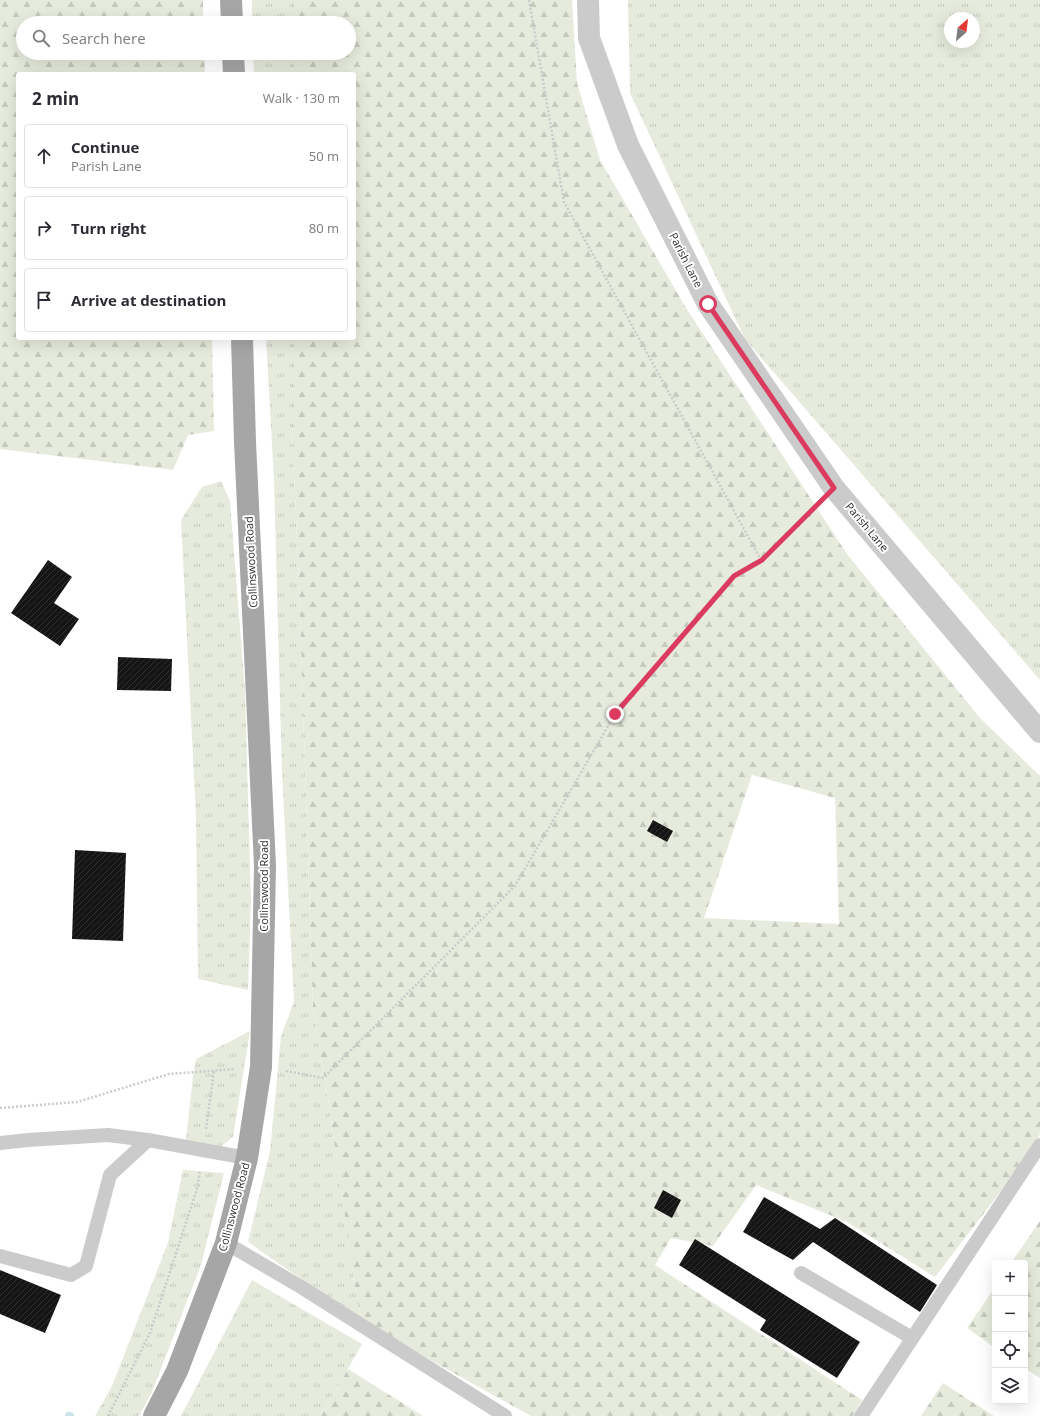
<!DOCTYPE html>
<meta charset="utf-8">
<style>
:root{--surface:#fff;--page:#f7f7f7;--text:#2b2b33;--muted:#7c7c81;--line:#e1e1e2}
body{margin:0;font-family:"Open Sans",sans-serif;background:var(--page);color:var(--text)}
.controls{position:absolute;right:12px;bottom:12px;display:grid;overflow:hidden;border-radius:4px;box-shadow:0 4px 16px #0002}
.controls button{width:36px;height:36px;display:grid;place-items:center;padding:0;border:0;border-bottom:1px solid var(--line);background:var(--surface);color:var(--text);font:20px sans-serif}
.compass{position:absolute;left:944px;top:12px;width:36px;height:36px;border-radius:50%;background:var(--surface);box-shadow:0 4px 16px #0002;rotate:28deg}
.stop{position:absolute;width:12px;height:12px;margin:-9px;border:3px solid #da3b5f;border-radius:50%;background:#fff}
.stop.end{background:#da3b5f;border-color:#fff;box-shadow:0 1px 4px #0008}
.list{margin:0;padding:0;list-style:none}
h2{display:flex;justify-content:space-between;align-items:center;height:52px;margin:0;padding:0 16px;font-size:17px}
h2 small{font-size:13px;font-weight:400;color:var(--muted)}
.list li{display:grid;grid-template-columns:26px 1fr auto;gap:12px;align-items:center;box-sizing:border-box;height:64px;margin:0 8px 8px;padding:0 8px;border:1px solid var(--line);border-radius:4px}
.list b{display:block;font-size:15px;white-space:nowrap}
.list p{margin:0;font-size:13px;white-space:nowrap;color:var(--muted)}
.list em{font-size:13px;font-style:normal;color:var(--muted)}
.icon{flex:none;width:22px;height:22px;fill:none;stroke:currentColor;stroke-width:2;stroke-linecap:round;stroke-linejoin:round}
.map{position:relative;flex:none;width:1040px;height:1416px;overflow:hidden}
.search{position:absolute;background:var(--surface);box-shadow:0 4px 16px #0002;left:16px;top:16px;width:340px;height:44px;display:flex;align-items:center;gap:10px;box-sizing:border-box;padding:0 14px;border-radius:22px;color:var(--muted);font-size:15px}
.panel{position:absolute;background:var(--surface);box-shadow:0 4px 16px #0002;left:16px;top:72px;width:340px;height:268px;border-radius:4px}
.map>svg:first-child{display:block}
.grass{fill:url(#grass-tufts);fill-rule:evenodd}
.forest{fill:url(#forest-firs);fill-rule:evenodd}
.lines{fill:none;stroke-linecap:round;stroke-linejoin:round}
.stream{stroke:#cae2e9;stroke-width:8}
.building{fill:url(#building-hatch)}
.path{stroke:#cbcbcb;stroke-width:2.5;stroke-dasharray:2 2;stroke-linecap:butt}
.lane{stroke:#cbcbcb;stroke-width:14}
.street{stroke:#cbcbcb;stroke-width:22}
.primary{stroke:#a6a6a6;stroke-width:22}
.route{stroke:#da3b5f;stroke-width:5}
.labels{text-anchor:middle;stroke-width:4;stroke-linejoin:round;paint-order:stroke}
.street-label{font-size:11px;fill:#2e2e2e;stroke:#fff}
</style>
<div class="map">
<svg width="1040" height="1416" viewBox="0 0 1040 1416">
<defs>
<pattern id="grass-tufts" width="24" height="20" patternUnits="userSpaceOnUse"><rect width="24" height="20" fill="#e6ebdd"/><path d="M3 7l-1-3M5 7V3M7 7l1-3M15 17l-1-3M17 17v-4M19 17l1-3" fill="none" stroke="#c6cabe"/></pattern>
<pattern id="forest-firs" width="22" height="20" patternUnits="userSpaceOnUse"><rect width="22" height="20" fill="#e6ebdd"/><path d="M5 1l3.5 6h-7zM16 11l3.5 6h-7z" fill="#c6cabe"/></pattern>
<pattern id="building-hatch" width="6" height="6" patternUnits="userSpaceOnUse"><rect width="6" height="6" fill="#151515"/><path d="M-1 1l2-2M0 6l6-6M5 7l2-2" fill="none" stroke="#2f2f2f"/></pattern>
</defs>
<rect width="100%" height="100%" fill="#fff"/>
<g class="grass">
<rect x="252" y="0" width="40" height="23"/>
<path d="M 628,0 L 1040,0 L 1040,680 L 745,339 L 630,93 ZM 950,18 L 974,18 L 974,42 L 950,42 Z"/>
<path d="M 253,53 L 292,53 L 292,74 L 254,74 Z"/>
<path d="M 266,338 L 292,338 L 292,431 L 299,582 L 313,1008 L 329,1105 L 357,1301 L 367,1325 L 248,1242 L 270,1151 L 281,1036 L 294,1002 L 282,773 L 274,481 Z"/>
<path d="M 221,481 L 230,501 L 245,691 L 251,900 L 248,990 L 198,979 L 196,817 L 181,520 L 202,487 Z"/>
<path d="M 250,1031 L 233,1137 L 220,1147 L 186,1140 L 193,1076 L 196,1059 Z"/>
<path d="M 183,1170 L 224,1173 L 201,1265 L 152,1392 L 139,1416 L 95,1416 L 112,1386 L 168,1243 Z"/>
<path d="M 252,1280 L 362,1344 L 321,1416 L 181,1416 Z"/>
</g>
<g class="forest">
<path d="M 0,0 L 203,0 L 203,23 L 23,23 L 23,53 L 204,53 L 205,74 L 18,74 L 18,338 L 212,338 L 214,431 L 188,435 L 173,470 L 0,449 Z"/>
<path d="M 292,0 L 572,0 L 577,83 L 600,160 L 686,308 L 847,554 L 980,718 L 1040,776 L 1040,1134 L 1030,1153 L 935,1277 L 847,1222 L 756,1185 L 713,1246 L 671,1238 L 655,1265 L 862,1400 L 853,1416 L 531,1416 L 367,1325 L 357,1302 L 329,1105 L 313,1008 L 299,582 L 292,431 L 292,338 L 354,338 L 354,74 L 292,74 L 292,53 L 349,53 L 349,23 L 292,23 ZM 752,775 L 835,798 L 839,924 L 704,918 Z"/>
<path d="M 1040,1221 L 1040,1378 L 1025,1368 L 1025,1263 L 1011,1263 Z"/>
<path d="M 995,1287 L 995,1348 L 967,1328 Z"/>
<path d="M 348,1369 L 423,1416 L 321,1416 Z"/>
<path d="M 943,1383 L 994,1416 L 921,1416 Z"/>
</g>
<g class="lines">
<path class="stream" d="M 69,1416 L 70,1416"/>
</g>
<g class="building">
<path d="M 48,560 L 72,577 L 54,603 L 79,619 L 60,646 L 11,613 Z"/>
<path d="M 118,657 L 172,659 L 171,691 L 117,690 Z"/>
<path d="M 653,820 L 673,831 L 667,842 L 647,831 Z"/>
<path d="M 75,850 L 126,853 L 123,941 L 72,939 Z"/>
<path d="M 663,1190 L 681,1200 L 672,1218 L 654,1208 Z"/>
<path d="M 764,1197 L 820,1229 L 835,1218 L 937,1285 L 920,1312 L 813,1242 L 793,1260 L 743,1232 Z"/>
<path d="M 695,1239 L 860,1342 L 837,1378 L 760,1330 L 766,1320 L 679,1265 Z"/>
<path d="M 0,1270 L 61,1295 L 45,1333 L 0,1314 Z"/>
</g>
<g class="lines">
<g class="path">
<path d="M 529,0 L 564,202 L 761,560"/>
<path d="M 286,1071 L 323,1078 L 515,886 L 615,714 L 734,576 L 761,560 L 817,505"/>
<path d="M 0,1108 L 77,1102 L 169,1074 L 235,1069"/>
<path d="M 206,1129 L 214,1071"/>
<path d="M 108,1416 L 150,1333 L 197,1189 L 200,1170"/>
</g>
<g class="lane">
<path d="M 0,1143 L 28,1140 L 108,1135 L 148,1140"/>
<path d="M 226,1243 L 301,1287 L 505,1416"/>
<path d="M 0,1256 L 71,1275 L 86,1266 L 110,1175 L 148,1140 L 247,1158"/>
<path d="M 801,1273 L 912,1338"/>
<path d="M 861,1416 L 1040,1145"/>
</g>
<path class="street" d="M 588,0 L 589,38 L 628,145 L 708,304 L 834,488 L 1040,732"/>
<g class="primary">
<path d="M 231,0 L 232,23"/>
<path d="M 233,53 L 234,74"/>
<path d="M 154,1416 L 177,1371 L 226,1243 L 247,1158 L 261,1067 L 265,866 L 245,442 L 242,338"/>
</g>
</g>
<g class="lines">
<path class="route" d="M 615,714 L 734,576 L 762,560 L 834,488 L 708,304"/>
</g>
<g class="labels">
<g class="street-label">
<text transform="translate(686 260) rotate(63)" y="4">Parish Lane</text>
<text transform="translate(867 527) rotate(50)" y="4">Parish Lane</text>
<text transform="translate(251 562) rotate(-93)" y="4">Collinswood Road</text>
<text transform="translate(264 886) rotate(-90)" y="4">Collinswood Road</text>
<text transform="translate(234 1207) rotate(-75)" y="4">Collinswood Road</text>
</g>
</g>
</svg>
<div class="controls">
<button>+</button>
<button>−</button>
<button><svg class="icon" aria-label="locate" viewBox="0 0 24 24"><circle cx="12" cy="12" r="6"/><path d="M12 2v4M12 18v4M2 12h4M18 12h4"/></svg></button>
<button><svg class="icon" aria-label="layers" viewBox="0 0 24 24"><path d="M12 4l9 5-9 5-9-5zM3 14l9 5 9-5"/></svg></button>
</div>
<svg class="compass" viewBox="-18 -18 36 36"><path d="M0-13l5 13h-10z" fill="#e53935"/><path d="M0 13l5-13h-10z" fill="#7c7c81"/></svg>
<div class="stop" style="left:708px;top:304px"></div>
<div class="stop end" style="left:615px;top:714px"></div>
<div class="search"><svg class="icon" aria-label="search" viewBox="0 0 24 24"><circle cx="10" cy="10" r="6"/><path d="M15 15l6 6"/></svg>Search here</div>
<section class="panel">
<h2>2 min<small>Walk · 130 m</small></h2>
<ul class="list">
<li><svg class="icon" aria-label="ahead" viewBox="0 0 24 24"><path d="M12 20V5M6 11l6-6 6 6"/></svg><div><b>Continue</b><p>Parish Lane</p></div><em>50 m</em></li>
<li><svg class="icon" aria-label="right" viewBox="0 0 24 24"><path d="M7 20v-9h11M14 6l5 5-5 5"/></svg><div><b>Turn right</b></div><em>80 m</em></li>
<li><svg class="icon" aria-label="arrive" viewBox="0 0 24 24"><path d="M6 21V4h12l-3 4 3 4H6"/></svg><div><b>Arrive at destination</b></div></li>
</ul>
</section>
</div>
